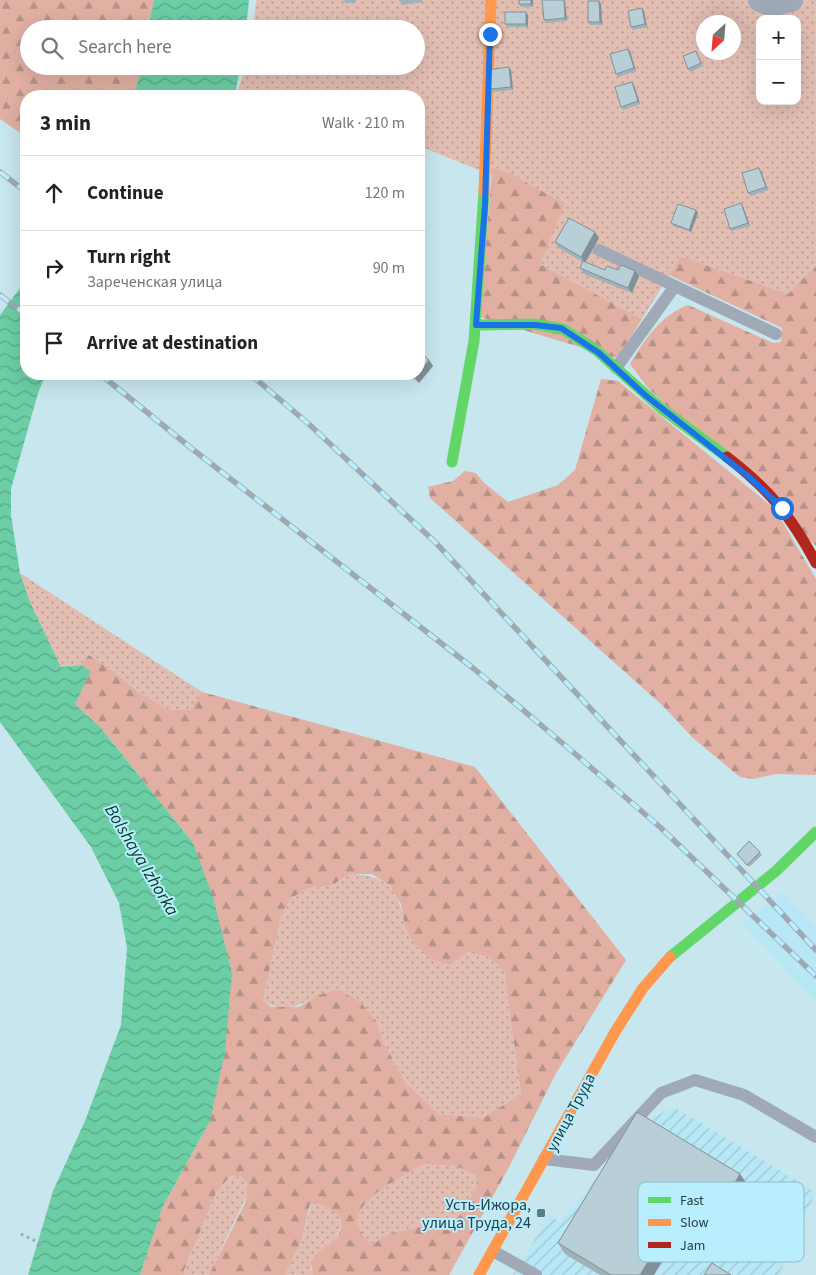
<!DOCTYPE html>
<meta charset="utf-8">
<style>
:root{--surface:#fff;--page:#f2f2f2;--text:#222;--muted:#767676;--line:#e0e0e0}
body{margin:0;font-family:"Source Sans 3",sans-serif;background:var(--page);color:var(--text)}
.controls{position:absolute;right:15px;top:15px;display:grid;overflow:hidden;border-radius:10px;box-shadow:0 5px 20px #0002}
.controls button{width:45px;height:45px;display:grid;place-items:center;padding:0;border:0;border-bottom:1px solid var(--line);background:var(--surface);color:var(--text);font:25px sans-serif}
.compass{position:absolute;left:696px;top:15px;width:45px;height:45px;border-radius:50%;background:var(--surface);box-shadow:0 5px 20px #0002;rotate:206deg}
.stop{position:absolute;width:15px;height:15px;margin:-11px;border:4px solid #1a73e8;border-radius:50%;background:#fff}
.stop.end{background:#1a73e8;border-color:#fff;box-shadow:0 1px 5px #0008}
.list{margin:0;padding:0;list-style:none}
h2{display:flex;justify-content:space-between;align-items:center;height:65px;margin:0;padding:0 20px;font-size:21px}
h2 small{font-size:16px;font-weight:400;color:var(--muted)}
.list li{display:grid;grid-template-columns:32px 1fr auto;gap:15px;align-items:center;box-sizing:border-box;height:75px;padding:0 20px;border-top:1px solid var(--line)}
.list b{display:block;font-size:19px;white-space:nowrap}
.list p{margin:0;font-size:16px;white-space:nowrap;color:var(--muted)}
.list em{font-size:16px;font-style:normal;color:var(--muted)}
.icon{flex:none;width:28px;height:28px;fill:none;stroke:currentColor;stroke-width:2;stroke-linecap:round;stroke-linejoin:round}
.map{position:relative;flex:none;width:816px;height:1275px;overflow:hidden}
.search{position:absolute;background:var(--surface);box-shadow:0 5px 20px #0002;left:20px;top:20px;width:405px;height:55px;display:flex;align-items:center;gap:12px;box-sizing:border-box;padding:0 18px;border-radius:28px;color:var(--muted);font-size:19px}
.panel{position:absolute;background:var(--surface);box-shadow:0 5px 20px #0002;left:20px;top:90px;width:405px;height:290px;border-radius:20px}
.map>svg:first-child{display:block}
.built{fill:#b8e7f5}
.industrial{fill:url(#industrial-furrows)}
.green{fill:url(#green-dots);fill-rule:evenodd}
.forest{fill:url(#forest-firs);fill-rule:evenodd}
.water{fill:url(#water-waves)}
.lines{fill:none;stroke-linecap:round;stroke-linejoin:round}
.path{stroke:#9ea9b2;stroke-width:3;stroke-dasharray:2.5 4;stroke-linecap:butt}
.lane{stroke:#a0aab7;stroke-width:12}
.street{stroke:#a0aab7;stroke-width:24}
.fast{stroke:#63d668;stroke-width:11}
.slow{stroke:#ff974d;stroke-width:11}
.jam{stroke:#b3261e;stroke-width:11}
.rail-casing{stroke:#9daab4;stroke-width:5.5}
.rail{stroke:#b8eefe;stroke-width:4;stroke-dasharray:11;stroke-linecap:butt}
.wall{fill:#9eb2ba}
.shaded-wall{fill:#819197}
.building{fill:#b8cfd8;stroke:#819197}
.route{stroke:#1a73e8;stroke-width:6}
.poi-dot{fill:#5e7b83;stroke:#b8eefe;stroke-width:2}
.labels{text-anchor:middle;stroke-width:4;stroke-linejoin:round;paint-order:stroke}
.street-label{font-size:16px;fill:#254149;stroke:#b8eefe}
.poi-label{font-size:16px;fill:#254149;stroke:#b8eefe;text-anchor:end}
.water-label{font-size:18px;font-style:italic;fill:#063d24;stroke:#b8eefe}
.key{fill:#b8eefe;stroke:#8cbac8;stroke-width:1}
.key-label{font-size:14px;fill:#254149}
</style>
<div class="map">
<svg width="816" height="1275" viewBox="0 0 816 1275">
<defs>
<pattern id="industrial-furrows" width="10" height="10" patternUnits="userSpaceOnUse" patternTransform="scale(1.25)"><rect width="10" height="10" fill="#b8e7f5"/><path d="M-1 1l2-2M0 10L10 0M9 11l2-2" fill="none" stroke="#9ec7d4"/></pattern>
<pattern id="green-dots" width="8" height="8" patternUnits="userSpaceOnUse" patternTransform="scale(1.25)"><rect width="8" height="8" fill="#e2bdb2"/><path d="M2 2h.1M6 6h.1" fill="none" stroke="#b79b93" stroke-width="1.8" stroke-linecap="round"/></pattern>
<pattern id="forest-firs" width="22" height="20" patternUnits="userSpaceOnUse" patternTransform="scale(1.25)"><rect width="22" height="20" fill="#e1b0a2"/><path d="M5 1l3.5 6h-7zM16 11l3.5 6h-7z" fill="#b69186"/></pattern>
<pattern id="water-waves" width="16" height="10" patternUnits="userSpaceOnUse" patternTransform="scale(1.25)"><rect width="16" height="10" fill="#6ccea4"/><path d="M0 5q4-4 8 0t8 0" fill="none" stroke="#59a988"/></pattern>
</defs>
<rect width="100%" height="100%" fill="#c8e6ee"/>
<path class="built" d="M 782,892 L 816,927 L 816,1001 L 742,925 Z"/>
<path class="industrial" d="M 674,1107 L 816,1192 L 779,1275 L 513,1275 L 549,1216 L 561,1221 L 644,1122 Z"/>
<g class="green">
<path d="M 256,0 L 816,0 L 816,265 L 788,294 L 681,256 L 642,319 L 540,264 L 564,204 L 419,146 L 419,96 L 236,96 L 246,66 L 416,66 L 416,29 L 253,29 ZM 760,19 L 797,19 L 797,101 L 760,101 ZM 704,22 L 734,22 L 734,52 L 704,52 Z"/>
<path d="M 20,573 L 202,692 L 190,711 L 170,710 L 138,692 L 120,676 L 89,655 L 81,665 L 61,667 L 30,602 Z"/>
<path d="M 350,874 C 389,875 399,890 405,927 L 450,965 L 468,952 L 488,957 L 504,971 L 521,1094 L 483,1118 L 439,1114 L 406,1083 L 384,1043 L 377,1022 L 318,995 C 300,1006 281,1015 263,1000 L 281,916 L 291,898 L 310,888 L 332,886 Z"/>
<path d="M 427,1164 L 459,1167 L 477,1176 L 476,1187 L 460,1215 L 450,1221 L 395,1232 L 383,1236 L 373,1245 C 326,1209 400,1178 427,1164 Z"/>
<path d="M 231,1175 L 241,1177 L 248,1184 C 245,1206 238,1213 229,1232 C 222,1246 217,1261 209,1275 L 182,1275 L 216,1193 Z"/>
<path d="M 311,1204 L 321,1204 L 340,1216 C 344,1238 324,1252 311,1268 L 313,1275 L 285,1275 L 302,1239 Z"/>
</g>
<g class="forest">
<path d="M 0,0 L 154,0 L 148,29 L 29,29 L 29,66 L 142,66 L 134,96 L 26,96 L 26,137 L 0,119 Z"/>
<path d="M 492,168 L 513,175 L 565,204 L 540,264 L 642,319 L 617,358 L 480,317 Z"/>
<path d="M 681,256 L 788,294 L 816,265 L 816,546 L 648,388 L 630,364 C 645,339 661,315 688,305 L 773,343 L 781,342 L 782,328 L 669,275 Z"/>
<path d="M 601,379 L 618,381 L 775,509 L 816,579 L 816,775 L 776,774 L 753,779 L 740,777 L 693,738 L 663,706 L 430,498 L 428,487 L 453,481 L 465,471 L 476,473 L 483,482 L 508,502 L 558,485 L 575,470 Z"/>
<path d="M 89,655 L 120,676 L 138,692 L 170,710 L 190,710 L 202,692 L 475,767 L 626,960 L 555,1075 L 508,1169 L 449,1275 L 313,1275 C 304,1241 347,1254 340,1216 L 321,1204 L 310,1204 L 302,1239 L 285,1275 L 209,1275 L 245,1203 L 248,1184 L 241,1177 L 231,1175 L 216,1193 L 182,1275 L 140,1275 L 163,1206 L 210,1121 L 193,843 L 101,728 L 75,704 L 90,671 L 81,665 ZM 350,874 L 372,874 L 390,886 L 401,904 L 405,927 L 416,945 L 431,959 L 450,965 L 468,952 L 488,957 L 504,971 L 521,1094 L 483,1118 L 439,1114 L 406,1083 L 384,1043 L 377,1022 L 361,1003 L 340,990 L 318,995 L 299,1007 L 271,1007 L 263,1000 L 281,916 L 291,898 L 310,888 L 331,886 ZM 426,1164 L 459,1167 L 477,1176 L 476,1187 L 460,1215 L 450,1221 L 395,1232 L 383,1236 L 373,1245 C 326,1210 400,1178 426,1164 Z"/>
</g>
<g class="water">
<path d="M 154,0 L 249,0 L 246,29 L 148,29 Z"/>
<path d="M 142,66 L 240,66 L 235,96 L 134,96 Z"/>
<path d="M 26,280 L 26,374 L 46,374 L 38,393 L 11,489 L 11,515 L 20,573 L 30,602 L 61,667 L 81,665 L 91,671 L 75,704 L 101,728 L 193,843 L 213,897 L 232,973 L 225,1052 L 210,1121 L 163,1206 L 140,1275 L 28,1275 L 53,1191 L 85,1121 L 121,1025 L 127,948 L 119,903 L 91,847 L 0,722 L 0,315 Z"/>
</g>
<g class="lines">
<path class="path" d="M 21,1234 L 42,1244"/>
<g class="lane">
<path d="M 599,250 L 776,334"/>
<path d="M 616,368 L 675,286"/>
<path d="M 544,1159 L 594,1165 L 661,1093 L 695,1080 L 744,1095 L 816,1137"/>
<path d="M 493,1251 L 536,1275"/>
</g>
<path class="street" d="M 760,0 L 772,5 L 791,0"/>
<g class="fast">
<path d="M 476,325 L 533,324 L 563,329 L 596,350 L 662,409 L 727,457"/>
<path d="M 452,462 L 474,341 L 484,192"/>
<path d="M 670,957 L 776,871 L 816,832"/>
</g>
<g class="slow">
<path d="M 484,192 L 491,0"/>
<path d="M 479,1275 L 615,1032 L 643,988 L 670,957"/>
</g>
<path class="jam" d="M 727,457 C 769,489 791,516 816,563"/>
<g class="rail-casing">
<g id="rail">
<path d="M 0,172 L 26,192"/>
<path d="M 0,295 L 26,315"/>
<path d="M 100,374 L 191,448 L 473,668 L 573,752 L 661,828 L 816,976"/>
<path d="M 250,374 L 311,426 L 436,543 L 816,950"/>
</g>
</g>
<use href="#rail" class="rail"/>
</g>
<g class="wall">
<path d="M 343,0 L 356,0 L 356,3 L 345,3 Z"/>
<path d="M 399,0 L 422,0 L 423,2 L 402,5 Z"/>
<path d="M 533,0 L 533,7 L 521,7 L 519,4 Z"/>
<path d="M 565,1 L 567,21 L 546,23 L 544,20 Z"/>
<path d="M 599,1 L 601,4 L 602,25 L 590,25 L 588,22 Z"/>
<path d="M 642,8 L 644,11 L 647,27 L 633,30 L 631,27 Z"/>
<path d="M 528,15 L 528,27 L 507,27 L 505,24 Z"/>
<path d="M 628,49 L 630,51 L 636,71 L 618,77 L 616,74 Z"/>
<path d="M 696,51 L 703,66 L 690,72 L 688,69 Z"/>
<path d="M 509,67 L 511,70 L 513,90 L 492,92 L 490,89 Z"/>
<path d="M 634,85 L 640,104 L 623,110 L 621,107 Z"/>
<path d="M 761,171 L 768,190 L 750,196 L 748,193 Z"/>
<path d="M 743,206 L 750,226 L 732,231 L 730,229 Z"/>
<path d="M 696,210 L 698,213 L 691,232 L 673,226 L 671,223 Z"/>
<path d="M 595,232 L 599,238 L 585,262 L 605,270 L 635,271 L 639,276 L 632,293 L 584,274 L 580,268 L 583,262 L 559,248 L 555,242 Z"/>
<path d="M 429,360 L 433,366 L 419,383 L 408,374 L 419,374 Z"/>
<path d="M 760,852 L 762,855 L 749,867 L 737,854 Z"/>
<path d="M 637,1112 L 748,1185 L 722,1228 L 692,1211 L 654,1275 L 600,1275 L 565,1254 L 558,1243 Z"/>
</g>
<g class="shaded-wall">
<path d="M 531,0 L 533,0 L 533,7 L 531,4 Z"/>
<path d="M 564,0 L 565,1 L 567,21 L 565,18 Z"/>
<path d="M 599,1 L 601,4 L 602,25 L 600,22 Z"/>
<path d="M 642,8 L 644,11 L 647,27 L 645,24 Z"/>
<path d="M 526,12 L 528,15 L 528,27 L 526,24 Z"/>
<path d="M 628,49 L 630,51 L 636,71 L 634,68 Z"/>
<path d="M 509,67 L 511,70 L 513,90 L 511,87 Z"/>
<path d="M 632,82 L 634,85 L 640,104 L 638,101 Z"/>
<path d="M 759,168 L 761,171 L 768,190 L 766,187 Z"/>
<path d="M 741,203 L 743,206 L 750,226 L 748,223 Z"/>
<path d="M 696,210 L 698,213 L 691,232 L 689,230 Z"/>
<path d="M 595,232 L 599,238 L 585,263 L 581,257 Z"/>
<path d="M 635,271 L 639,276 L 632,293 L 628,288 Z"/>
<path d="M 429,360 L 433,366 L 419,383 L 415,377 Z"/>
<path d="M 740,1174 L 748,1185 L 722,1228 L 714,1218 Z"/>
<path d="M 685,1201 L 692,1211 L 654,1275 L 640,1275 Z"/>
</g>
<g class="building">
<rect x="519" y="0" width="12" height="4"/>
<path d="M 542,0 L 564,0 L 565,18 L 544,20 Z"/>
<path d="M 588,1 L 599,1 L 600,22 L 588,22 Z"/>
<path d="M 642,8 L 645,24 L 631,27 L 628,11 Z"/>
<rect x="505" y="12" width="21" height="12"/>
<path d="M 628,49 L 634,68 L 616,74 L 610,54 Z"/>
<path d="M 696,51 L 701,63 L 688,69 L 683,56 Z"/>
<path d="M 509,67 L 511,87 L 490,89 L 488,70 Z"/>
<path d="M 632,82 L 638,101 L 621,107 L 615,87 Z"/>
<path d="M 759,168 L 766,187 L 748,193 L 742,173 Z"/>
<path d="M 741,203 L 748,223 L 730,229 L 724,209 Z"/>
<path d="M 678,204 L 696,210 L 689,230 L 671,223 Z"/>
<path d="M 569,218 L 595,232 L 581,257 L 555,242 Z"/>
<path d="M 583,261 L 605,270 L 607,266 L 618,270 L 621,265 L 635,271 L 628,288 L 580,268 Z"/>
<path d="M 419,351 L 429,360 L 419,373 Z"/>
<path d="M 411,374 L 418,374 L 415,377 Z"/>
<path d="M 749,841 L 760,852 L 747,865 L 737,854 Z"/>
<path d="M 637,1112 L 740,1174 L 714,1218 L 685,1201 L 640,1275 L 611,1275 L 558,1243 Z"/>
<path d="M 712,1263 L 731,1275 L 704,1275 Z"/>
</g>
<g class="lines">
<path class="route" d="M 490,34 L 485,205 L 476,325 L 535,325 L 561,328 L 599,353 L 645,395 L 749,477 L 782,508"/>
</g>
<rect class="poi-dot" x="536" y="1208" width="10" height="10" rx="2.5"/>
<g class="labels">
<g class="street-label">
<text transform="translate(570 1112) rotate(-62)" y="6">улица Труда</text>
</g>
<g class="poi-label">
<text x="531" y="1210">Усть-Ижора,<tspan x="531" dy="18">улица Труда, 24</tspan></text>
</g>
<g class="water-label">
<text transform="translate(142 860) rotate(59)" y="6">Bolshaya Izhorka</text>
</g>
</g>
<rect x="638" y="1182" width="166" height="80" rx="8" class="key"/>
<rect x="648" y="1197" width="23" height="6" fill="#63d668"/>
<rect x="648" y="1219" width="23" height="7" fill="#ff974d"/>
<rect x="648" y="1242" width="23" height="6" fill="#b3261e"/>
<g class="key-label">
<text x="680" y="1205">Fast</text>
<text x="680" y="1227">Slow</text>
<text x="680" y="1250">Jam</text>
</g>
</svg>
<div class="controls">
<button>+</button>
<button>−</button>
</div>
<svg class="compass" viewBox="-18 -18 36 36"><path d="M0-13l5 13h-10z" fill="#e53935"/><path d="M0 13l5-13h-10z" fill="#767676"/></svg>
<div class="stop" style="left:782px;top:508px"></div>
<div class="stop end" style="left:490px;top:34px"></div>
<div class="search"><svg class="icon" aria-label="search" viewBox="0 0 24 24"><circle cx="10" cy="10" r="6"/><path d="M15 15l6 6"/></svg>Search here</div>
<section class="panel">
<h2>3 min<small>Walk · 210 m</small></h2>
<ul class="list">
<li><svg class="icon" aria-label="ahead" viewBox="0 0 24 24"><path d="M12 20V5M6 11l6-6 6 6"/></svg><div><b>Continue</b></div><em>120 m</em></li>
<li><svg class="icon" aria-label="right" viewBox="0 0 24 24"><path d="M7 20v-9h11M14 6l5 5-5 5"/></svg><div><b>Turn right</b><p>Зареченская улица</p></div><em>90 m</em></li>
<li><svg class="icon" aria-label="arrive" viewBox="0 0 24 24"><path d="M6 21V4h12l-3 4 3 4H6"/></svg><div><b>Arrive at destination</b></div></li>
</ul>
</section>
</div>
